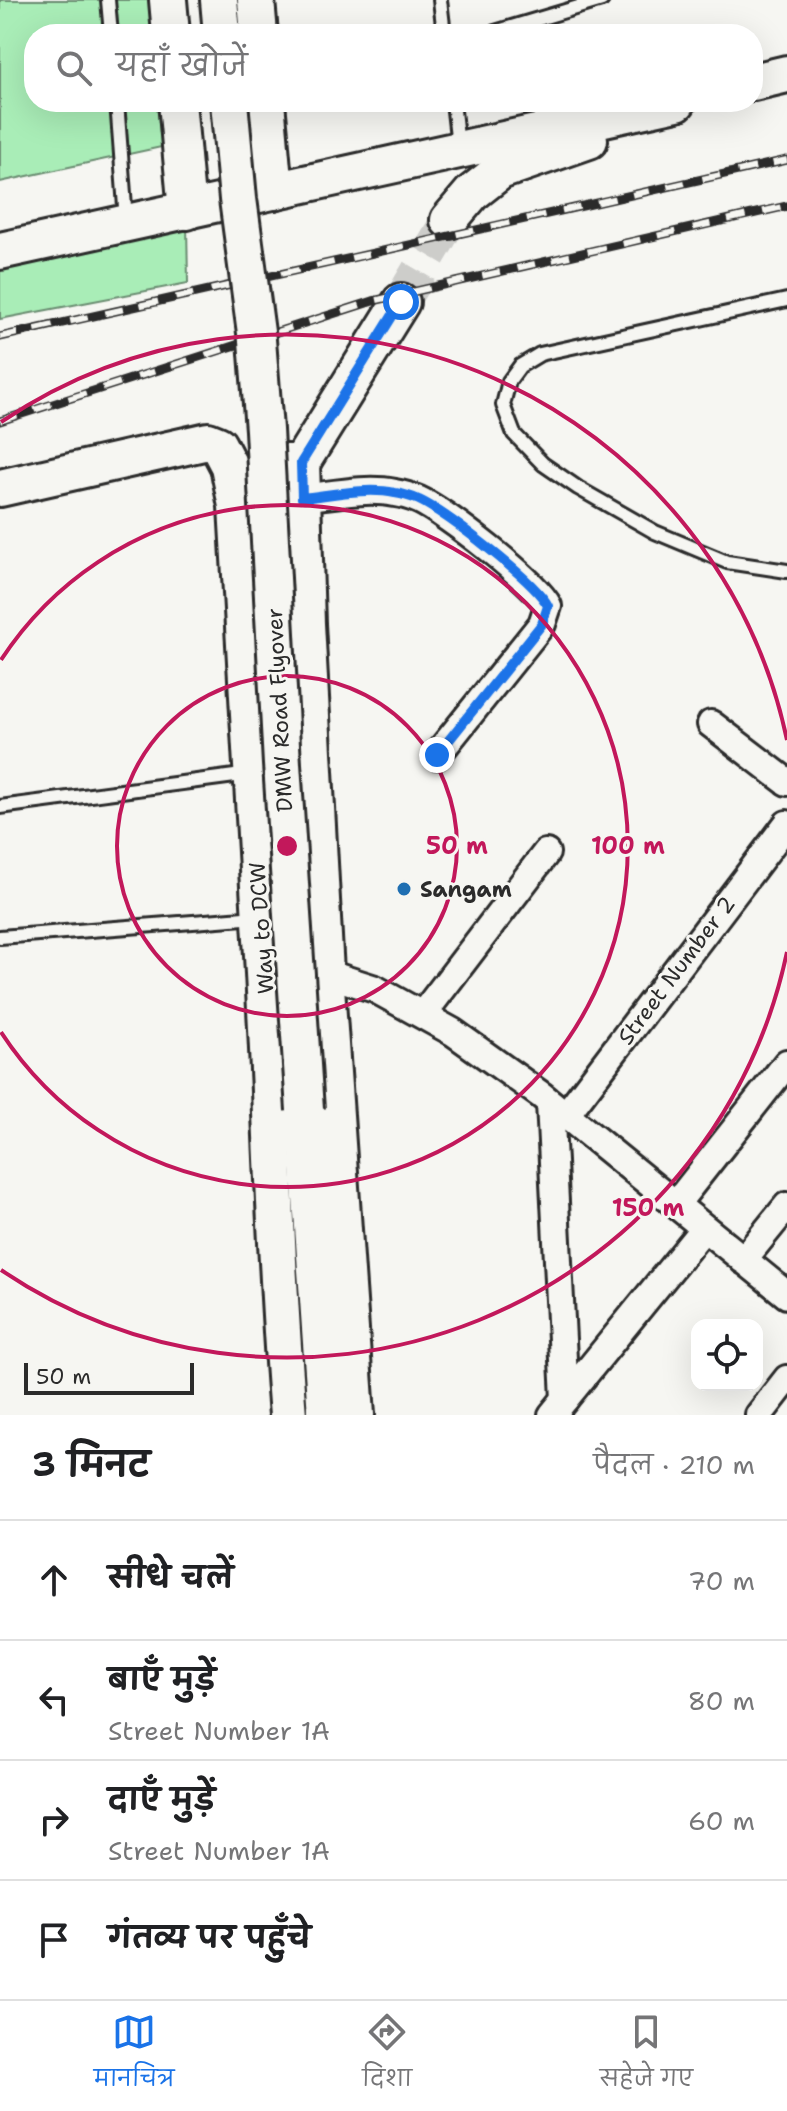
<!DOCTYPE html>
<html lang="hi">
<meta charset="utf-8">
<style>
:root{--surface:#fff;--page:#f6f6f6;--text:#202124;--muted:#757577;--line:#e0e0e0;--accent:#1a73e8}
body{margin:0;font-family:"Shantell Sans","Playpen Sans Deva",sans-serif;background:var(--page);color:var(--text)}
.controls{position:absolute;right:24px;bottom:24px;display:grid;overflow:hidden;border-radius:16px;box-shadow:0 8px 32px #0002}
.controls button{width:72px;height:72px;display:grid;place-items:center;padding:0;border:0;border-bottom:2px solid var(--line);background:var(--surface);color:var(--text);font:40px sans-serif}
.scale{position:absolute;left:24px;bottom:20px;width:170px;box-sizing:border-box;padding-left:8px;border:4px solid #2b2b2b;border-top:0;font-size:22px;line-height:28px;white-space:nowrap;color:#2b2b2b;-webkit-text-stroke:6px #f6f6f2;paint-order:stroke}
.stop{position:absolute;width:24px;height:24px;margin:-18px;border:6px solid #1a73e8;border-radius:50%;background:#fff}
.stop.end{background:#1a73e8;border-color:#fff;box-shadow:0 2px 8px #0008}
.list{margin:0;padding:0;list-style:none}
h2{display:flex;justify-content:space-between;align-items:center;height:104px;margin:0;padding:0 32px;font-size:34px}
h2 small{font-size:26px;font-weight:400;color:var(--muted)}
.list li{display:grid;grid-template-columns:52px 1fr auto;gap:24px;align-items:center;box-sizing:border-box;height:120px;padding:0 32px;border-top:2px solid var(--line)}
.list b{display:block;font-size:30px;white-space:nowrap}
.list p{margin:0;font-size:26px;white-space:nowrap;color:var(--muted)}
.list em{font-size:26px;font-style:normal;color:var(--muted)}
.icon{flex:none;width:44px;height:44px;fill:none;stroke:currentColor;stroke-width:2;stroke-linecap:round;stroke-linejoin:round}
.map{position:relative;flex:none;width:787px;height:1415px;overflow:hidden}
.search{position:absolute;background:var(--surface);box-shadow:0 8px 32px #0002;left:24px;right:24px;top:24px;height:88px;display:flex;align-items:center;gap:20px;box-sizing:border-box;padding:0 28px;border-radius:32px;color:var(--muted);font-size:30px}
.sheet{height:584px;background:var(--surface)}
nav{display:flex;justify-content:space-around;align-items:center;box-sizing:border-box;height:112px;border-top:2px solid var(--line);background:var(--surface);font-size:22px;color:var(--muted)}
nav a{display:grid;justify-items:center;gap:4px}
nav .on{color:var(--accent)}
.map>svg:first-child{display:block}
.green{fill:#a9edb7;stroke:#6a8c71;stroke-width:2}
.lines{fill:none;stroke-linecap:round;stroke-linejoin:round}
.secondary-tunnel{stroke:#cdcdca;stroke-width:36;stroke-dasharray:36 18;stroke-linecap:butt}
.lane-casing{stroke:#2b2b2b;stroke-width:18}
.street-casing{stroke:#2b2b2b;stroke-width:32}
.secondary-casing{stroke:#2b2b2b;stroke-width:42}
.lane{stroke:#f6f6f2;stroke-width:12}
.street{stroke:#f6f6f2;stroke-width:26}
.secondary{stroke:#f6f6f2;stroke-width:36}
.rail-casing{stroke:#2b2b2b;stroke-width:9}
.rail{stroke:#f6f6f2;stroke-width:6;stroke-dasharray:18;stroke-linecap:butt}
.secondary-bridge-casing{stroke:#2b2b2b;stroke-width:42;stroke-linecap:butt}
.secondary-bridge{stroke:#f6f6f2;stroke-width:36}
.route{stroke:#1a73e8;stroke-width:10}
.ring{fill:none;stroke:#c2185b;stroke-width:4}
.poi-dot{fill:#1f6fb2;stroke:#f6f6f2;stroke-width:3}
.labels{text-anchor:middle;stroke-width:6;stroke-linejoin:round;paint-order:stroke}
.street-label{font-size:22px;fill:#2b2b2b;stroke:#f6f6f2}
.poi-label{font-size:22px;font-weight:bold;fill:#2b2b2b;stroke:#f6f6f2;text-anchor:start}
.centre{fill:#c2185b;stroke:#f6f6f2;stroke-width:4}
.ring-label{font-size:24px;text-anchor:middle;font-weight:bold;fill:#c2185b;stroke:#f6f6f2;stroke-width:6;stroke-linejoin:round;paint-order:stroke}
</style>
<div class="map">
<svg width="787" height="1415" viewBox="0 0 787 1415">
<rect width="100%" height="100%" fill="#f6f6f2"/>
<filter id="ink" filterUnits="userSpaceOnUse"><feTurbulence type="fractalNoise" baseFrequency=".0125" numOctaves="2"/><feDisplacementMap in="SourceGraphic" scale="16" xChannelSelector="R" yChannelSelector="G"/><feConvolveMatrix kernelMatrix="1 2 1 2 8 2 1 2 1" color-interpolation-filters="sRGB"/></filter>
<g filter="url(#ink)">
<g class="green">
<path d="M 0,0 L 150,0 L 154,34 L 34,34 L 34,102 L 161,102 L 166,146 L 0,182 Z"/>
<path d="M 187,223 L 188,283 L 0,319 L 0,261 Z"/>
</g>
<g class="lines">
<path class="secondary-tunnel" d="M 401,302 L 449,220"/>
<g class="lane-casing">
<g id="lane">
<path d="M 108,0 L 111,34"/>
<path d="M 440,0 L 444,34"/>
<path d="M 488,34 L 602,0"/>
<path d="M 117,102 L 126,220"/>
<path d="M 453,102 L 458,146"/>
<path d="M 787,300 L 540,354 L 520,366 L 509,381 L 503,405 L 514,434 L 543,464 L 578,488 L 655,532 L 727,562 L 787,571"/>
<path d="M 0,807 L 250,774"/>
<path d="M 0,937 L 257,917"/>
</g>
</g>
<g class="street-casing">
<g id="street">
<path d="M 302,498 C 331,495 366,487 395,493 C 402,494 412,497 419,500 C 445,512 536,582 548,606 L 542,624 L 437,755"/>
<path d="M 711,724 L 787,782"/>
<path d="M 325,973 L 375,989 L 453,1032 L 541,1095 L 787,1295"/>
<path d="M 423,1014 L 546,853"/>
<path d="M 550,1103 L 565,1399"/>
<path d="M 565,1116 L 787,824"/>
<path d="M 676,1204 L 787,1063"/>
<path d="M 743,1260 L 787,1206"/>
<path d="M 552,1415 L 704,1228"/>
<path d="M 759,1415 L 787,1379"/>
</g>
</g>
<g class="secondary-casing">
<g id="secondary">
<path d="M 168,0 L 171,34"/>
<path d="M 219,0 L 222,34"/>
<path d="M 256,0 L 259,34"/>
<path d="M 753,82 L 787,74"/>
<path d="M 177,102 L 187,211"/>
<path d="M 266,102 L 274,191"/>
<path d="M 449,220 L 472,193 L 500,171 L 589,140"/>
<path d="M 0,251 L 677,102"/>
<path d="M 279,463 L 301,463 L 401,302"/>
<path d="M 301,463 L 306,624 L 325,973 L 356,1415"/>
<path d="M 0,488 L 208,441 L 218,445 L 229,466 L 237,506 C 245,667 256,829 265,991 C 273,1132 276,1274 288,1415"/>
<path d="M 305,1110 L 326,1415"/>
</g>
</g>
<use href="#lane" class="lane"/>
<use href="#street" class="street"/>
<use href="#secondary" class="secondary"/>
<g class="rail-casing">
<g id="rail">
<path d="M 0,337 L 787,160"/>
<path d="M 0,421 L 373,301 L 787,206"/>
</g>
</g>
<use href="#rail" class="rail"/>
<g class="secondary-bridge-casing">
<path id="secondary-bridge" d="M 229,102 L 238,199 L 257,340 L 264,430 L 282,764 L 305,1110"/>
</g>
<use href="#secondary-bridge" class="secondary-bridge"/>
</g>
</g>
<g class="lines" filter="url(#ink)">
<path class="route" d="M 401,302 L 301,463 L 302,498 C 331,495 366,487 395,493 C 402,494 412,497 419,500 C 445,512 536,582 548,606 L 542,624 L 437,755"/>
</g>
<g class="ring">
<circle cx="287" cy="846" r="170"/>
<path d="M1 660A341 341 0 1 1 1 1032"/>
<path d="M787 952A511 511 0 0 1 1 1270M1 422A511 511 0 0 1 787 740"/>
</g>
<circle class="poi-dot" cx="404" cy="889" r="8"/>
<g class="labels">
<g class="street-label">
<text transform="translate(279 710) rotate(-93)" y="8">DMW Road Flyover</text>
<text transform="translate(261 928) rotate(-94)" y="8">Way to DCW</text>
<text transform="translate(676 970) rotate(-53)" y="8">Street Number 2</text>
</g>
<g class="poi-label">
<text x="420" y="897">Sangam</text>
</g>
</g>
<circle cx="287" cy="846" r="12" class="centre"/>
<g class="ring-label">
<text x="457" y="854">50 m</text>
<text x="628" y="854">100 m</text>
<text x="648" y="1216">150 m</text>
</g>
</svg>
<div class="controls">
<button><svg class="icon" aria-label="locate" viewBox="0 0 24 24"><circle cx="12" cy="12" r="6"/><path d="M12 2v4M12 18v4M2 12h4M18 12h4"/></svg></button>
</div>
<div class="scale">50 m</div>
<div class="stop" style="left:401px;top:302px"></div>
<div class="stop end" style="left:437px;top:755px"></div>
<div class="search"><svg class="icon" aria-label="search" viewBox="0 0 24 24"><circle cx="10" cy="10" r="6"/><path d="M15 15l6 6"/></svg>यहाँ खोजें</div>
</div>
<section class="sheet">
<h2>3 मिनट<small>पैदल · 210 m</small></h2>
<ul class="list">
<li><svg class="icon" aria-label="ahead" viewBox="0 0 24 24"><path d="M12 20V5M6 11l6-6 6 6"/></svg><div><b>सीधे चलें</b></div><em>70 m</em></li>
<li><svg class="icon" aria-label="left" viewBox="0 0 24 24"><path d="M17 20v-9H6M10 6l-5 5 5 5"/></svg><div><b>बाएँ मुड़ें</b><p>Street Number 1A</p></div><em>80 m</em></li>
<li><svg class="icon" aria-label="right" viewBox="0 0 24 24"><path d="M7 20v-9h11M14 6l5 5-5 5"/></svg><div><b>दाएँ मुड़ें</b><p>Street Number 1A</p></div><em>60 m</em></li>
<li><svg class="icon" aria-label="arrive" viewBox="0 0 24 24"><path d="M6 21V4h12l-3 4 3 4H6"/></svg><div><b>गंतव्य पर पहुँचे</b></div></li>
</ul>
</section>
<nav>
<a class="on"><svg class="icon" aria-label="map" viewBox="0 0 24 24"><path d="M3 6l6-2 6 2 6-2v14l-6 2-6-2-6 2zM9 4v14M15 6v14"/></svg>मानचित्र</a>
<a><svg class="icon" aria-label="directions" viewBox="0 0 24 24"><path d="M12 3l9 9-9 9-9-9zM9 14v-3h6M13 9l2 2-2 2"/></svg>दिशा</a>
<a><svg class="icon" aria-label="saved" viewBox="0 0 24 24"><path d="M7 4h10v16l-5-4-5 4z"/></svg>सहेजे गए</a>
</nav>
